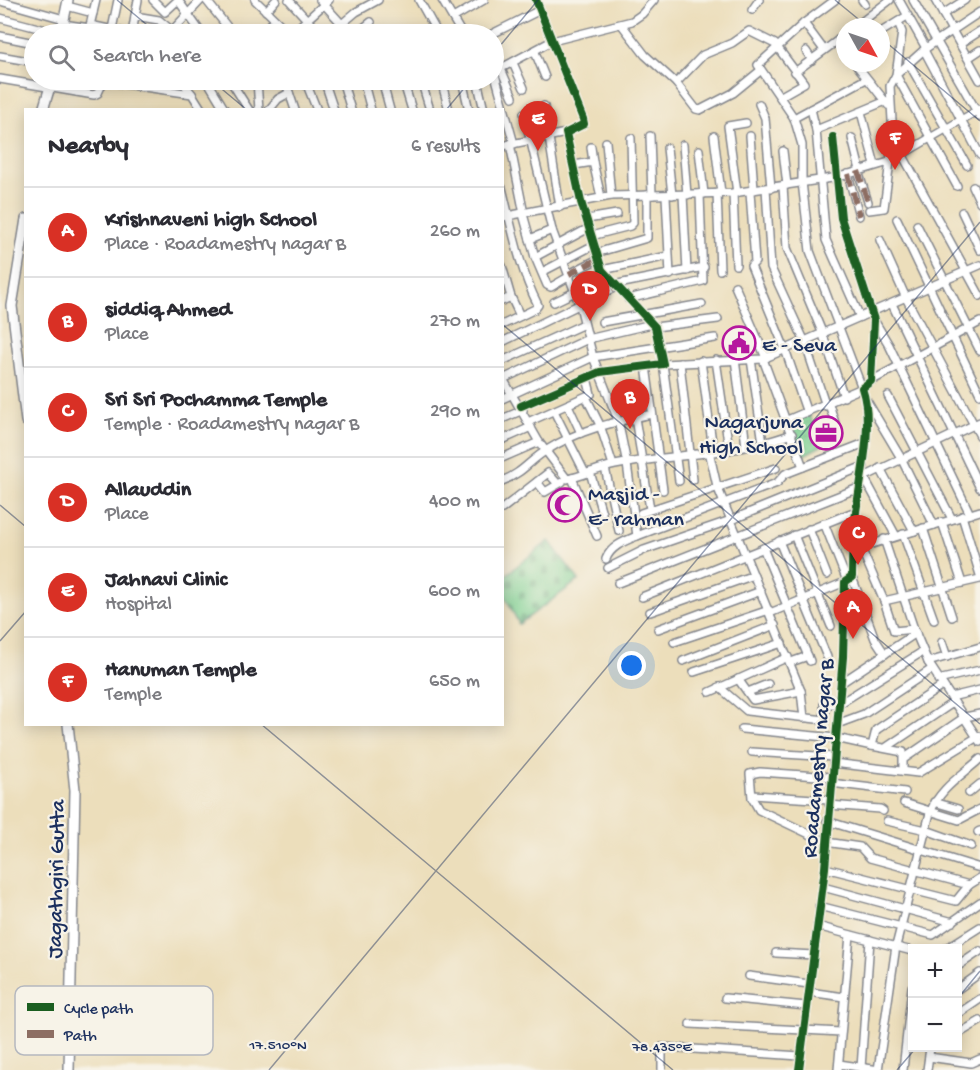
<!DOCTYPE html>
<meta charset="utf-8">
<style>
:root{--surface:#fff;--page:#f2f2f3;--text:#2b2b33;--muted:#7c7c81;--line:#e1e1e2;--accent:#d93025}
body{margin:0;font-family:"Gochi Hand",sans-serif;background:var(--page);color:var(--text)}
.controls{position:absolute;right:18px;bottom:18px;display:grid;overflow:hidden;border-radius:0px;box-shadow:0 3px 15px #0003}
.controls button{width:54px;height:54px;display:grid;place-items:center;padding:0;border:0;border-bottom:2px solid var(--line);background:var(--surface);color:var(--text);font:30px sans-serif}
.compass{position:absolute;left:836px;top:18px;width:54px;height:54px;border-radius:50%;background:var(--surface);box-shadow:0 3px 15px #0003;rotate:130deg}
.you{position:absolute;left:632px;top:666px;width:21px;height:21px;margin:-15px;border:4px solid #fff;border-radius:50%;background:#1a73e8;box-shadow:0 0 0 9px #1a73e833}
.badge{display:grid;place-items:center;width:39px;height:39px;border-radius:50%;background:var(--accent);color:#fff;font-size:20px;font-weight:700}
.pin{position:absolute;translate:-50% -50px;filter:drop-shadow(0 2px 3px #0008)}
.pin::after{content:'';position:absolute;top:32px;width:21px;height:18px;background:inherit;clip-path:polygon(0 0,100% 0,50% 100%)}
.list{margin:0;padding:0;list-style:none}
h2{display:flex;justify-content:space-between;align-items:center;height:78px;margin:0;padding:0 24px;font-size:26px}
h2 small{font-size:20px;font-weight:400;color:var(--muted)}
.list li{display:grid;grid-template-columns:39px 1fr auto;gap:18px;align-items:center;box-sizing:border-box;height:90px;padding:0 24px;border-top:2px solid var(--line)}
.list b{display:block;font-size:22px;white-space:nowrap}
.list p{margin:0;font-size:20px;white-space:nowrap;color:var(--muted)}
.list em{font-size:20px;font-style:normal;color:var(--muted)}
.icon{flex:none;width:33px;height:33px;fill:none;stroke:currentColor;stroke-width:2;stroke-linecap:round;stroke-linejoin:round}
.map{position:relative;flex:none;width:980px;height:1070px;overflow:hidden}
.search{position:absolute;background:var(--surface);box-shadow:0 3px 15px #0003;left:24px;top:24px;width:480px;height:66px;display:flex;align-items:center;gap:15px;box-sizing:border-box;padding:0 21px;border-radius:33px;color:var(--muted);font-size:22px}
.panel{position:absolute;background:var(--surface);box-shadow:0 3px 15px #0003;left:24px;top:108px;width:480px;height:618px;border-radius:0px}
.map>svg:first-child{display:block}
.grass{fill:url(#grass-dots);stroke:#4c8078;stroke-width:1.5}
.cemetery{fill:url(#cemetery-stones);stroke:#4c8078;stroke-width:1.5}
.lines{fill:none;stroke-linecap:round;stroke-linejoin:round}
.street-casing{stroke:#84868c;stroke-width:10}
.secondary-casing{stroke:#84868c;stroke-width:12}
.street{stroke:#fff;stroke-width:7}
.secondary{stroke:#fff;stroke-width:9}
.quiet{stroke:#8d6e63;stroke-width:6;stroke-dasharray:12 6;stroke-linecap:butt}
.cycleway-casing{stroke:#f7f3e8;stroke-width:11}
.cycleway{stroke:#1b5e20;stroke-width:8}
.ticks{fill:none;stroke:#1b2f5e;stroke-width:1.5;stroke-opacity:0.45}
.labels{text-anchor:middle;stroke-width:4.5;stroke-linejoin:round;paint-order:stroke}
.poi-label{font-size:22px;fill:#1b2f5e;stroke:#f7f3e8;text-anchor:start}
.street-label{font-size:22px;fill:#1b2f5e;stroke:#f7f3e8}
.key{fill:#f7f3e8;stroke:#b5b8bf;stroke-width:1.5}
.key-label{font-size:16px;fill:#1b2f5e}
.ticks-label{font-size:15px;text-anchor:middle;fill:#1b2f5e;stroke:#f7f3e8;stroke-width:4.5;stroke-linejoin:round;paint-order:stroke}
</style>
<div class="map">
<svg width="980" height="1070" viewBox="0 0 980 1070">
<defs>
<pattern id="grass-dots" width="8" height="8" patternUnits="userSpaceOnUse" patternTransform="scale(1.5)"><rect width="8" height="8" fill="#7ed092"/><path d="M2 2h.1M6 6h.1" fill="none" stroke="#66a97a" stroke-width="1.8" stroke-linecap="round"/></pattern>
<pattern id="cemetery-stones" width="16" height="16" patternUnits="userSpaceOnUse" patternTransform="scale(1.5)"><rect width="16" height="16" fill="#7ed092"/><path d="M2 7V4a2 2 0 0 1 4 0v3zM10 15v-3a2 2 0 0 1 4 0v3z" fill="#66a97a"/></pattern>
</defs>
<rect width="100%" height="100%" fill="#f7f3e8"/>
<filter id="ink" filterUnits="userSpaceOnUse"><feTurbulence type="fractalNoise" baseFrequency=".0167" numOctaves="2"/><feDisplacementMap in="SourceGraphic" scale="12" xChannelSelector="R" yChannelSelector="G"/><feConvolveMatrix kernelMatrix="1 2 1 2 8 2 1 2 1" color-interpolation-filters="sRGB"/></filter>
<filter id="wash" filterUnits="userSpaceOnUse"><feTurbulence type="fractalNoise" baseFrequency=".008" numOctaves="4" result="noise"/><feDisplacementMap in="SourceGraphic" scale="24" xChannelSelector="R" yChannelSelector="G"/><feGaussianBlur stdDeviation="1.35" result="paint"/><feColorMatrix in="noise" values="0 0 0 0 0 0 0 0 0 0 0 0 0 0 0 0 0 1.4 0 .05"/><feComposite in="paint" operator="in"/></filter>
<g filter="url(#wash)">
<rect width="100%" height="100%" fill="#ecdebb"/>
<path class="grass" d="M 809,415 L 823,445 L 802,456 L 788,422 Z"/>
<path class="cemetery" d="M 549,541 L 579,580 L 519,624 L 503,592 L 503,577 Z"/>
</g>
<g filter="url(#ink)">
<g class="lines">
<g class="street-casing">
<g id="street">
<path d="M 153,0 L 165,12 L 178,0"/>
<path d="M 178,0 L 202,34"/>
<path d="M 206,0 L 233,34"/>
<path d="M 255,0 L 290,34"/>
<path d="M 289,0 L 320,34"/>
<path d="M 320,0 L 351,34"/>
<path d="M 419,0 L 438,34"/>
<path d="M 442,0 L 462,34"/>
<path d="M 862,0 L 865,4"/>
<path d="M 899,0 L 926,48"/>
<path d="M 913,0 L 980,117"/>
<path d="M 935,0 L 980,80"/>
<path d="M 0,1 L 64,19"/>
<path d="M 67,6 L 93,13"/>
<path d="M 752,10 L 759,0"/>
<path d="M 266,11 L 276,0"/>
<path d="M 943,14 L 965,0"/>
<path d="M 135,16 L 138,0"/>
<path d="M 0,18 L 61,34"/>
<path d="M 453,18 L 484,0"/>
<path d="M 804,23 L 824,50"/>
<path d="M 63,24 L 90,28"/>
<path d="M 90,25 L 132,34 L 135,16 L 159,20 L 176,34"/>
<path d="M 622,25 L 645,55 L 676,83 L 703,55 L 732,43 L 749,31 L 775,44 L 804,83 L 781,96"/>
<path d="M 855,27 L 890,0"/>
<path d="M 171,32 L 201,0"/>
<path d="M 881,32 L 907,16"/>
<path d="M 88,34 L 96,0"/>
<path d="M 111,34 L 118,0"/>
<path d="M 255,34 L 276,21"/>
<path d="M 291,34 L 329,0"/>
<path d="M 330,34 L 356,12 L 378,0"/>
<path d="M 356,34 L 371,22"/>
<path d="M 492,34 L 540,10"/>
<path d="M 0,36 L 34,43"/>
<path d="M 839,39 L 845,49"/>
<path d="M 960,44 L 980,31"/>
<path d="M 924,50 L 980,155"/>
<path d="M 806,51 L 812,60"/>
<path d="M 535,52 L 545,77"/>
<path d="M 0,56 L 34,62"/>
<path d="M 968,58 L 980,50"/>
<path d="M 908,62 L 967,165"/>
<path d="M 513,63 L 524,88"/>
<path d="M 855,63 L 888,105"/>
<path d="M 501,69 L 513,97"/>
<path d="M 494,71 L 514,144"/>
<path d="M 494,72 L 552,41 L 632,21 L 642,14 L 654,0"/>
<path d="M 795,72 L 845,35"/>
<path d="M 0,79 L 94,95 L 98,93 L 104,80"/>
<path d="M 181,80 L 192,94"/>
<path d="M 207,80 L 225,110"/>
<path d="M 230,80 L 249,110"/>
<path d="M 257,80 L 259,110"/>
<path d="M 285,80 L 295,110"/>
<path d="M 305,80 L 317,110"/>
<path d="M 324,80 L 334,110"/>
<path d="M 342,80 L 351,110"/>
<path d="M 363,80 L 371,110"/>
<path d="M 382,80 L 390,110"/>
<path d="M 403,80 L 412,110"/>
<path d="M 421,80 L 430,110"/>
<path d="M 441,80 L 449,110"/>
<path d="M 462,80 L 469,110"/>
<path d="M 477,80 L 484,110"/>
<path d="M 104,81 L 124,84 L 125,80"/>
<path d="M 676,83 L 696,109 L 700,110 L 733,93 L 760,71"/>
<path d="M 124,84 L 192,94 L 202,110"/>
<path d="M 77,92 L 80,80"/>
<path d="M 759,104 L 765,118 L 771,188"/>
<path d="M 544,106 L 560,207"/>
<path d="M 811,109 L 816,130 L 826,240 L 860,317"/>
<path d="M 269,110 L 278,99 L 289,93"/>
<path d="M 861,112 L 875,165"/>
<path d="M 524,113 L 552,230 L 580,306 L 593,357 L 618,420 L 627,464 L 637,536"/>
<path d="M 794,118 L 866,79"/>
<path d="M 816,130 L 886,101"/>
<path d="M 650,136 L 652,195"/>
<path d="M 714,136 L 721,193"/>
<path d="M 750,136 L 754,189"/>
<path d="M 852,138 L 860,170"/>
<path d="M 606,142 L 611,196"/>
<path d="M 510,144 L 524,214"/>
<path d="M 683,145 L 687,195"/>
<path d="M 502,146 L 566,133"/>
<path d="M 591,147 L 593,162"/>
<path d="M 667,148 L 672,195"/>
<path d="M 699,150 L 704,194"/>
<path d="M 783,151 L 787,185"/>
<path d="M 902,154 L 980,296"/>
<path d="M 574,165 L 593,162 L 601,197"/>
<path d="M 858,171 L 868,202"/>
<path d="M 848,174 L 859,216"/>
<path d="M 783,186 L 787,248 L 822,332 L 844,397"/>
<path d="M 957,186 L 896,75 L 926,48 L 980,12"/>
<path d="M 973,187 L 980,202"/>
<path d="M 502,188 C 512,228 519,268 538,305 L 535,309 L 502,325"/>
<path d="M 766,188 L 771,268 L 804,340 L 826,406"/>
<path d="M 750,192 L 755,262 L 751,266 L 785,349 L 807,413"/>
<path d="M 717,193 L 720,270"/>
<path d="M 733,193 L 736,265"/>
<path d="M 737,193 L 728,126 L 746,123"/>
<path d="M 683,195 L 687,271"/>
<path d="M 666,196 L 670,275"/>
<path d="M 869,210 L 884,208 L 893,138 L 890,86 L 896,75 L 902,32 L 898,22"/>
<path d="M 962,212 L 980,250"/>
<path d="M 523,214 L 535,257 L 547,285 L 551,287 L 570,276"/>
<path d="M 502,217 L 611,196 L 733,193 L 839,177 L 889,162 L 980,109"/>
<path d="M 587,219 L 617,214"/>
<path d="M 897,219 L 980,394"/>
<path d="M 917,225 L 980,351"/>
<path d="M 591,236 L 630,226 L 633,223 L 631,138"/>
<path d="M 530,239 L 552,230"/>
<path d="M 880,240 L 906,298 L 980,436"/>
<path d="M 596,253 L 647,238 L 647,195"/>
<path d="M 535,257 L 589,228"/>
<path d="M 502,266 L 511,297 L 502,301"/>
<path d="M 602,270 L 668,256"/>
<path d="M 542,272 L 594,245"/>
<path d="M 569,274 L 598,259"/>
<path d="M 613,285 L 704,267"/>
<path d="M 735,286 L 766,358"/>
<path d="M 511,297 L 520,316"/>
<path d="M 628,299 L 703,281 L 700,194"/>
<path d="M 554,302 L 606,277"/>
<path d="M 892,304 L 980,488"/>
<path d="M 874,320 L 889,345 L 970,514"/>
<path d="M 602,322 L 702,304"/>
<path d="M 655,327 L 718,319"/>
<path d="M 502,342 L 616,287"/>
<path d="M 735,359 L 746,446"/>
<path d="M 751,359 L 763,443"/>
<path d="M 763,359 L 803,467"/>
<path d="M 716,360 L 729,449"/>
<path d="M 502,361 L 584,324"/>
<path d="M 701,361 L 713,450"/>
<path d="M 680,363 L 693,480"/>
<path d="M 646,366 L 663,490"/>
<path d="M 502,377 L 539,442 L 567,479 C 583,476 599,468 615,465 C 672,454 738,455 792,434"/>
<path d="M 503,379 L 588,339 L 652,324"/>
<path d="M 871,381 L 980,322"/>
<path d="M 888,396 L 952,519"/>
<path d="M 586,397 L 600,425 L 613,465"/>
<path d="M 502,399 L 593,357 L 715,338"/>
<path d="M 867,401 L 901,458 L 934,525"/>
<path d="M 829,404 L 839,436"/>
<path d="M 568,405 L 581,433"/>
<path d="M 521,406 L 600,372 L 663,364 L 655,327 L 602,270 L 581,202 L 566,133 L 584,124 L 583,119 L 536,0"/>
<path d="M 554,411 L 585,473"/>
<path d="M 635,418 L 650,509"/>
<path d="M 502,419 L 523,410"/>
<path d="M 785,421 L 862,388 L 810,251 L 802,182 L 802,145 L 794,118 L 758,65 L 804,23 L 835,0"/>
<path d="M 528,422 L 591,394 L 587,378"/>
<path d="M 502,440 L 531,427"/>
<path d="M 709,451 L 717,486 L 801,691 L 753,700 L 738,679"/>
<path d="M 502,458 L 539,442"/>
<path d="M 605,468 L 619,531"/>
<path d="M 880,468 L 914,531"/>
<path d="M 590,472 L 602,513"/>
<path d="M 861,476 L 864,477 L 980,422"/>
<path d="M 864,477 L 896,536"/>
<path d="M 572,478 L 597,536"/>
<path d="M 502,481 C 523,473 530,460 547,450 C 580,429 615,422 652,414"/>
<path d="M 679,481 L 663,364 L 763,359 L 980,265"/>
<path d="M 537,482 L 545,492 L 562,482"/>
<path d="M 502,509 L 548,473 L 558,484"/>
<path d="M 641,513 L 776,468"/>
<path d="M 962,516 L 980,575"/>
<path d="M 942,522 L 962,583"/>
<path d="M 824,523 L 847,581"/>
<path d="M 923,528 L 952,617"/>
<path d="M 809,529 L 827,575"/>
<path d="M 903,534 L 934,620"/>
<path d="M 794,535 L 831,626"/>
<path d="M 884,539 L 914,629"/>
<path d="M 779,541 L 827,657"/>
<path d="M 763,548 L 810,661"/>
<path d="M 861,548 L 884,601 L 894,631 L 914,629 L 928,662 L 980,742"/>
<path d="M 856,549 L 980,511"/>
<path d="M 606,559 C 611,546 625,541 637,536 L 777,483 L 785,474 L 865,443"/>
<path d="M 608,568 L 644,550 L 731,520 L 864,466"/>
<path d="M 852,577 L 875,639 L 885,654"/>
<path d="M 618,583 L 861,487"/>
<path d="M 642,597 L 856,511"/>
<path d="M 884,601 L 980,579"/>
<path d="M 650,612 L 754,575"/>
<path d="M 770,613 L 845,582"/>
<path d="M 658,629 L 761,591"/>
<path d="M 674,642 L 769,610"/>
<path d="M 942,642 L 947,657"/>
<path d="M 683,661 L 775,625"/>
<path d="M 791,662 L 808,656"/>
<path d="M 928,662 L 980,647"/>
<path d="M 694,672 L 782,643"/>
<path d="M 938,680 L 980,670"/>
<path d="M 841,683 L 916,633"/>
<path d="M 719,687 L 747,711 L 825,720 L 824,704 L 839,704 L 922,652"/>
<path d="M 801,691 L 804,718"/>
<path d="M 710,692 L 788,657"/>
<path d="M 748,692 L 768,684"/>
<path d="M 951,697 L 980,690"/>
<path d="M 837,724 L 864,714 L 932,669"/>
<path d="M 742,729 L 836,738 L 872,746"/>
<path d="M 887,747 L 954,702"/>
<path d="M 752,752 L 834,757"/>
<path d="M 905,758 L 965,717 L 980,714"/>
<path d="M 833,763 L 918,773 L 979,736"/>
<path d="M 903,771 L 903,752 L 872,746 L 876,730 L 942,686"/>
<path d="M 832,777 L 760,772 L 750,774 L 752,798 L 759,810 L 826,842 L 860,847 L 870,858 L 969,885"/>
<path d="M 831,783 L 905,792"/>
<path d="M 969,793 L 980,784"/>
<path d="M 753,795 L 829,800"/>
<path d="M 934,802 L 958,809"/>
<path d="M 904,803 L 959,820 L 980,809"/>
<path d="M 829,805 L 880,809 L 883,811"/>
<path d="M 827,821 L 980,868"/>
<path d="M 887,821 L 926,830 L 971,846"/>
<path d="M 978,832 L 980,831"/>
<path d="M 825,868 L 956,901 L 969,885 L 980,878"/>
<path d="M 823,887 L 953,922"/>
<path d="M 819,906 L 933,935 L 980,902"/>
<path d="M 817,926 L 912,951"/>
<path d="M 947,948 L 980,927"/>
<path d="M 776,953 L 814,955"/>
<path d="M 958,966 L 980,951"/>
<path d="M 749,976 L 809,984"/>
<path d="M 958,989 L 980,973"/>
<path d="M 809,992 L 844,997"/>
<path d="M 725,998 L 806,1006"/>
<path d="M 958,1014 L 980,999"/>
<path d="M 690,1024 L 841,1032"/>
<path d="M 958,1034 L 980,1021"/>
<path d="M 929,1057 L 971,1063 L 980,1059"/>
<path d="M 839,1064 L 879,1070"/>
<path d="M 861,1068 L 870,940"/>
<path d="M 662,1070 L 662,1047 L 800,1056"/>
<path d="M 799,1070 L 825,868 L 843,657 L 845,582 L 852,577 C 852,556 853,534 856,512 C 861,475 874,423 862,388 L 871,381 L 874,320 L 841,218 L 833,137"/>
<path d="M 838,1070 L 850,935"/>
<path d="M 878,1070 L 896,946 L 930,813 C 939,789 961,776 980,759"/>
<path d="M 903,1070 L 912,987"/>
<path d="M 927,1070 L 930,1048"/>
</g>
</g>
<g class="secondary-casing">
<g id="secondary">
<path d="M 61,34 L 68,0"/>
<path d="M 43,110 L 52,80"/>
<path d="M 26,219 L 12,306 L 26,421"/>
<path d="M 68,724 L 75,790 L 69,1070"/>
</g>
</g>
<use href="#street" class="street"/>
<use href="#secondary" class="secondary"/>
<g class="quiet">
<path d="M 858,171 L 868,202"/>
<path d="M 848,174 L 859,216"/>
<path d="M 569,274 L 598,259"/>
<path d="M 580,306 L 616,287"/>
</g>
<g class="cycleway-casing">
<g id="cycleway">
<path d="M 521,406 L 600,372 L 663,364 L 655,327 L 602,270 L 581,202 L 566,133 L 584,124 L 583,119 L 536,0"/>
<path d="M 799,1070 L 825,868 L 843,657 L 845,582 L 852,577 C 852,556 853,534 856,512 C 861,475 874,423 862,388 L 871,381 L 874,320 L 841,218 L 833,137"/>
</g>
</g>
<use href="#cycleway" class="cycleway"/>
</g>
</g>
<path class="ticks" d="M 117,0 L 158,34M 835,0 L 868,27M 881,38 L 980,121M 494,53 L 538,0M 211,80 L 247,110M 446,110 L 471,80M 502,324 L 980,724M 0,505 L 26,527M 0,641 L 26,611M 261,724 L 673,1070M 958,998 L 980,971M 269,1070 L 980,222M 897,1070 L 916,1048"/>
<defs>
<g id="civic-ring" transform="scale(1.725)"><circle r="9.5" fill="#f7f3e8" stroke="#b5179e" stroke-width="1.5"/><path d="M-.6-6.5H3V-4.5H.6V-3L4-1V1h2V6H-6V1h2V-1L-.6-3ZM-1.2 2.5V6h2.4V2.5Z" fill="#b5179e"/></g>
<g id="office-ring" transform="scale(1.725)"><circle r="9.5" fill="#f7f3e8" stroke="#b5179e" stroke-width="1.5"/><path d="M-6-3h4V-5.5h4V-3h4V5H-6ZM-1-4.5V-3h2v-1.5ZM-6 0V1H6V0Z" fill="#b5179e"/></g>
<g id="mosque-ring" transform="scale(1.725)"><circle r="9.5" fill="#f7f3e8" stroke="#b5179e" stroke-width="1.5"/><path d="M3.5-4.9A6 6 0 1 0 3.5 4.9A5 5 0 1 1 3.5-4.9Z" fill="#b5179e"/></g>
</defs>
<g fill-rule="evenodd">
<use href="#civic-ring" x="739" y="343"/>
<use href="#office-ring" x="826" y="433"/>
<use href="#mosque-ring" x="565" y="505"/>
</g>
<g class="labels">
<g class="poi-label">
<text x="762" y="351">E - Seva</text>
<text x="803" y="428" text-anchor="end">Nagarjuna<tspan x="803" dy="25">High School</tspan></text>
<text x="588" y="500">Masjid -<tspan x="588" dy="25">E- rahman</tspan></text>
</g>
<g class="street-label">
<text transform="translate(816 758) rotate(-85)" y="8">Roadamestry nagar B</text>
<text transform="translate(54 879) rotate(-89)" y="8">Jagathgiri Gutta</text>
</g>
</g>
<rect x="15" y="986" width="198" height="69" rx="9" class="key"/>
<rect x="27" y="1003" width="27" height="8" fill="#1b5e20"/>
<rect x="27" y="1030" width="27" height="8" fill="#8d6e63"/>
<g class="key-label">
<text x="64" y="1013">Cycle path</text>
<text x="64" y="1040">Path</text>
</g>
<g class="ticks-label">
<text x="278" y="1049">17.510°N</text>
<text x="662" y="1051">78.435°E</text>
</g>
</svg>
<div class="controls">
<button>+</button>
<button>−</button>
</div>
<svg class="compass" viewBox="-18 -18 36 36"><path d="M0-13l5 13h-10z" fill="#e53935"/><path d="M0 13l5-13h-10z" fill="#7c7c81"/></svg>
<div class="you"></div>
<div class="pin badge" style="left:853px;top:639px">A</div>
<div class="pin badge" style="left:630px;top:429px">B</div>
<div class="pin badge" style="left:858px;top:565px">C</div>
<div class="pin badge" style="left:590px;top:321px">D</div>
<div class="pin badge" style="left:538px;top:151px">E</div>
<div class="pin badge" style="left:895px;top:170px">F</div>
<div class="search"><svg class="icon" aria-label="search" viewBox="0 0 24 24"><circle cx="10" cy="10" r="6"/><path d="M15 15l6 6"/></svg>Search here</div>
<section class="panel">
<h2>Nearby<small>6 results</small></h2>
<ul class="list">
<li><span class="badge">A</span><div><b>Krishnaveni high School</b><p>Place · Roadamestry nagar B</p></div><em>260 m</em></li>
<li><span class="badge">B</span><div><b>siddiq Ahmed</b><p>Place</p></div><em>270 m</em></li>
<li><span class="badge">C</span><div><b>Sri Sri Pochamma Temple</b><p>Temple · Roadamestry nagar B</p></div><em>290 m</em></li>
<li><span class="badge">D</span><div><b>Allauddin</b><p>Place</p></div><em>400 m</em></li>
<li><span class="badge">E</span><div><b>Jahnavi Clinic</b><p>Hospital</p></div><em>600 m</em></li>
<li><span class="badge">F</span><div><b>Hanuman Temple</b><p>Temple</p></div><em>650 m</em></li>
</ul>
</section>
</div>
